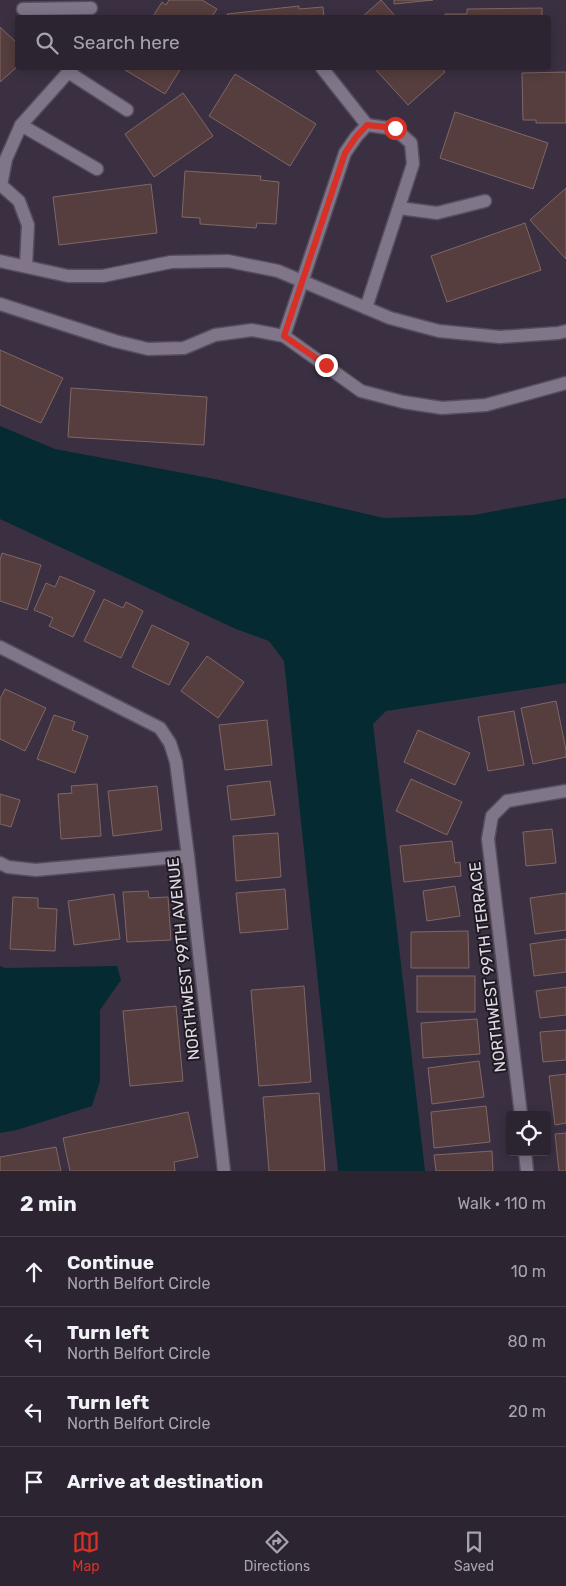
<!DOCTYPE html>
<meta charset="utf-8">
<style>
:root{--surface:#2c2431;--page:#38303d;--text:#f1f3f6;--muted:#a6a4ab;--line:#48414d;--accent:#d93025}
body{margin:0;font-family:Rubik,sans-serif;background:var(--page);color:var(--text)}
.controls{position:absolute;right:15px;bottom:15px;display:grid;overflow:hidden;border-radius:5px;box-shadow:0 2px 12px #0003}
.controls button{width:45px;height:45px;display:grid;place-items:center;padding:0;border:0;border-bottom:1px solid var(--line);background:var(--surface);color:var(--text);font:25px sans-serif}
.stop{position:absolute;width:15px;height:15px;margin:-11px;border:4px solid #d93025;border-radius:50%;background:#fff}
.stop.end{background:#d93025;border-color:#fff;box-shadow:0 1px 5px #0008}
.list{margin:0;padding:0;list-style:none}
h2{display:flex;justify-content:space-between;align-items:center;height:65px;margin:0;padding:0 20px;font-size:21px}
h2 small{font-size:16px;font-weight:400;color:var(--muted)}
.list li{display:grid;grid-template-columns:32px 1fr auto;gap:15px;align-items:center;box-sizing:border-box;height:70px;padding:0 20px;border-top:1px solid var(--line)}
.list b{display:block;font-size:19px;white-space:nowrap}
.list p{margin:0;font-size:16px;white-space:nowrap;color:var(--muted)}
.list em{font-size:16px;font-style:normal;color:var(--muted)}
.icon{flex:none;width:28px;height:28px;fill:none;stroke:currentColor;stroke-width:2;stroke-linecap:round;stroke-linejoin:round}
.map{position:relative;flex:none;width:566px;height:1171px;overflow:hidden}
.search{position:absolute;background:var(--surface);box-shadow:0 2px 12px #0003;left:15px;right:15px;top:15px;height:55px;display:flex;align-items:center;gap:12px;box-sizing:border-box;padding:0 18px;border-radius:5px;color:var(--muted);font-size:19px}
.sheet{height:345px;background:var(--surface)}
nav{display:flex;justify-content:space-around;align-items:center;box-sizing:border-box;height:70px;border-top:1px solid var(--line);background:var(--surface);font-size:14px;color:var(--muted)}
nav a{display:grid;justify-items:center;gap:2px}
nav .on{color:var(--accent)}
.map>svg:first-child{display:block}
.water{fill:#052a32}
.building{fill:#553e3d;stroke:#806766}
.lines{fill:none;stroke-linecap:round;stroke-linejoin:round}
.minor-casing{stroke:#564e5c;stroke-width:15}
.minor{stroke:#807589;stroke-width:12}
.route{stroke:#d93025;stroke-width:6}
.labels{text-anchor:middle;stroke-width:4;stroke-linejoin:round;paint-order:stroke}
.street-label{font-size:16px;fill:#dfd8e3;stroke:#1f1a22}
</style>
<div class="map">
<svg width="566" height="1171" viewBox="0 0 566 1171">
<rect width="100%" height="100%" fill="#3a3041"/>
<g class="water">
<path d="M 0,426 L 55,449 L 215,479 L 384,518 L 474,515 L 566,498 L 566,683 L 386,711 L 373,724 L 425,1171 L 338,1171 L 284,661 L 269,641 L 236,629 L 0,519 Z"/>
<path d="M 0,966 L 5,968 L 117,966 L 121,980 L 100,1010 L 100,1081 L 92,1106 L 17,1130 L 0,1133 Z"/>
</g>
<g class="building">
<path d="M 169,0 L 202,0 L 217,9 L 211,18 L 152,18 L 162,2 L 166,5 Z"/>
<path d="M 381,0 L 397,18 L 361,18 Z"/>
<path d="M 394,0 L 433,0 L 394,4 Z"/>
<path d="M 299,6 L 299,9 L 323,7 L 324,18 L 228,18 L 227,14 Z"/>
<path d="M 542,8 L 542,18 L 445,18 L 445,14 L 467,14 L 467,9 Z"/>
<path d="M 0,27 L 18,44 L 18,66 L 0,82 Z"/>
<path d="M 122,68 L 181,68 L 165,94 Z"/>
<path d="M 374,68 L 441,68 L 445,72 L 408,105 Z"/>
<path d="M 566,72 L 566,123 L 536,123 L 536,120 L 523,120 L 522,73 Z"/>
<path d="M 235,74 L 316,124 L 290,166 L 209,116 Z"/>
<path d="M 183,93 L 213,136 L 154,177 L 125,134 Z"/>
<path d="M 455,112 L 548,143 L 533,189 L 440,158 Z"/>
<path d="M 185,171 L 261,176 L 260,180 L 279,182 L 276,224 L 257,223 L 256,228 L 200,224 L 200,218 L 182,217 Z"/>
<path d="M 151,184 L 157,233 L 59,245 L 53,197 Z"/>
<path d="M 566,188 L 566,259 L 530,220 Z"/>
<path d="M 525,223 L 541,270 L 447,302 L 431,256 Z"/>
<path d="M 0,350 L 63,378 L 41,423 L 0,405 Z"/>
<path d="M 71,388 L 207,397 L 204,445 L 68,437 Z"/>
<path d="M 2,553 L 41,565 L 27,610 L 0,601 L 0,560 Z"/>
<path d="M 60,576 L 95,591 L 73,637 L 49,626 L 53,618 L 34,610 L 46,583 L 55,587 Z"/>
<path d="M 104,599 L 123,608 L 126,602 L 143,611 L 121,658 L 84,641 Z"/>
<path d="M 152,625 L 189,643 L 169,685 L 132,667 Z"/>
<path d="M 207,656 L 244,682 L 218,718 L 181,691 Z"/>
<path d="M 5,689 L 46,708 L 25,751 L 0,739 L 0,699 Z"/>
<path d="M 556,701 L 566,750 L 566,757 L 533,764 L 521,708 Z"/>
<path d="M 514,711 L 524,765 L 488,771 L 478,717 Z"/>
<path d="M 54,715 L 75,722 L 72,730 L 88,736 L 75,773 L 37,759 Z"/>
<path d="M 267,720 L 272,765 L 225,770 L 219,725 Z"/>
<path d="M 418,730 L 470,753 L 455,785 L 404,762 Z"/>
<path d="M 411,779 L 462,802 L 447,835 L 396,811 Z"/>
<path d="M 270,781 L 275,815 L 231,820 L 227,786 Z"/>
<path d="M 97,784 L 101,836 L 61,839 L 58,794 L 72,793 L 71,786 Z"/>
<path d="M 157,786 L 162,830 L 113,836 L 108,791 Z"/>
<path d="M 0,794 L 20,800 L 11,827 L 0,824 Z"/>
<path d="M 552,829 L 556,863 L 526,866 L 523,832 Z"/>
<path d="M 278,833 L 281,877 L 236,881 L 233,836 Z"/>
<path d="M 452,841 L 455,863 L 460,862 L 461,876 L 404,882 L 400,846 Z"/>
<path d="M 455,886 L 460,916 L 427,921 L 423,891 Z"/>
<path d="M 285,889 L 288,929 L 240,933 L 236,893 Z"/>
<path d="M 148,891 L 149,898 L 168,897 L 171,940 L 127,942 L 123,892 Z"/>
<path d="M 566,893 L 566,930 L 535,934 L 530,898 Z"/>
<path d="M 114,894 L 120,939 L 74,945 L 68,901 Z"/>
<path d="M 13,897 L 38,898 L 38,908 L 57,909 L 55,951 L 10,949 Z"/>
<path d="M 468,931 L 469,968 L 411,968 L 411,932 Z"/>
<path d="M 566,939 L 566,972 L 534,976 L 530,944 Z"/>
<rect x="417" y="976" width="58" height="36"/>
<path d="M 304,986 L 311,1082 L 259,1086 L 251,990 Z"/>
<path d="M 566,987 L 566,1015 L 540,1018 L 536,991 Z"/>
<path d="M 176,1006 L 183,1081 L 130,1086 L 123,1011 Z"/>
<path d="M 477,1019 L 480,1054 L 423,1058 L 421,1023 Z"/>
<path d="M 566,1030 L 566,1060 L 543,1062 L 540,1032 Z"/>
<path d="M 479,1061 L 484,1097 L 432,1104 L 428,1068 Z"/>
<path d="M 566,1074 L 566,1123 L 555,1125 L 549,1076 Z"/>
<path d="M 319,1093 L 325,1171 L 269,1171 L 263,1097 Z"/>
<path d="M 486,1106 L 490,1142 L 434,1148 L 431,1112 Z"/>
<path d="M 188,1112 L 198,1157 L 174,1162 L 175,1171 L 70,1171 L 63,1138 Z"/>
<path d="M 566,1133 L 566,1171 L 559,1171 L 555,1134 Z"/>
<path d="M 56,1147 L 61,1171 L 0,1171 L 0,1157 Z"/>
<path d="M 492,1151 L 493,1171 L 436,1171 L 434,1155 Z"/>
</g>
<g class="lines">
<g class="minor-casing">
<g id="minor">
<path d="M 23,9 L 91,8"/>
<path d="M 322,68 L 367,125"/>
<path d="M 68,72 L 127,110"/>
<path d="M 21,125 L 97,169"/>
<path d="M 1,185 L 6,159 L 21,125 L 72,68"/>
<path d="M 1,185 L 19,201 L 28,225 L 26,266"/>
<path d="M 399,208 L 437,213 L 485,201"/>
<path d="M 0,261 L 68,276 L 103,276 L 171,262 L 228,261 L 278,271 L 390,318 L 439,331 L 500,337 L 558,333 L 566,331"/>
<path d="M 0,304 L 115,341 L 148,349 L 184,348 L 215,335 L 252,330 L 284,336 L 361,391 L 403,402 L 442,408 L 486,405 L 566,383"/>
<path d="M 284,336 L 345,153 L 356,137 L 367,125 L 395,129 L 411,143 L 413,164 L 366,308"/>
<path d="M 0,647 L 160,728 L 170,743 L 176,762 L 188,856 L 224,1171"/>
<path d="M 0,863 L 8,867 L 36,870 L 188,856"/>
<path d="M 521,1115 L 488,839 L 492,816 L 507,801 L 566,791"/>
<path d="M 525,1152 L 527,1171"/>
</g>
</g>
<use href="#minor" class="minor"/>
</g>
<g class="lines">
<path class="route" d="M 326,365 L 284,336 L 345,153 L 356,137 L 367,125 L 395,128"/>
</g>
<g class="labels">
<g class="street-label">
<text transform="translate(183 959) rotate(-96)" y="6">NORTHWEST 99TH AVENUE</text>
<text transform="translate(487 967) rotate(-97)" y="6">NORTHWEST 99TH TERRACE</text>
</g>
</g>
</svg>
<div class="controls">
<button><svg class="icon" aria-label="locate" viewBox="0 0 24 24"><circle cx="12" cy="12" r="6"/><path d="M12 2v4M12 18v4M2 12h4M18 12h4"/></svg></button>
</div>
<div class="stop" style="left:395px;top:128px"></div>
<div class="stop end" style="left:326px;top:365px"></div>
<div class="search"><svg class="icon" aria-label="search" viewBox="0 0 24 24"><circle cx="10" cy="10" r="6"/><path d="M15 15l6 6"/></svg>Search here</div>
</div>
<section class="sheet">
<h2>2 min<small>Walk · 110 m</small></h2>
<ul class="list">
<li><svg class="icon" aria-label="ahead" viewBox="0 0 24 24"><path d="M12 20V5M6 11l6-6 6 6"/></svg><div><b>Continue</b><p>North Belfort Circle</p></div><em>10 m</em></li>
<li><svg class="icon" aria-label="left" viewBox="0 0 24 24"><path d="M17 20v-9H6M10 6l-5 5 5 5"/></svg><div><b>Turn left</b><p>North Belfort Circle</p></div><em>80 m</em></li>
<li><svg class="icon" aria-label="left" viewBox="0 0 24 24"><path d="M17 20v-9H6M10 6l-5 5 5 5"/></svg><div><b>Turn left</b><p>North Belfort Circle</p></div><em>20 m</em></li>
<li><svg class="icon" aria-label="arrive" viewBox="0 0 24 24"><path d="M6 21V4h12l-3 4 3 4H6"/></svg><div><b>Arrive at destination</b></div></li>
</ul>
</section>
<nav>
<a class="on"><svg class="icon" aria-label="map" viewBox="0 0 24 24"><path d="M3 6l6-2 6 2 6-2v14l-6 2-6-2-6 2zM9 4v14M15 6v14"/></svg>Map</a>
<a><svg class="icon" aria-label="directions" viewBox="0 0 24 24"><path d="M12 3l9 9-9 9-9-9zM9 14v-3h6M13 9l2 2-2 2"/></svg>Directions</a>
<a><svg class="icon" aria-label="saved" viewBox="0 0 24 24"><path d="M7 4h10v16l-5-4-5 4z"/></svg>Saved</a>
</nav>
